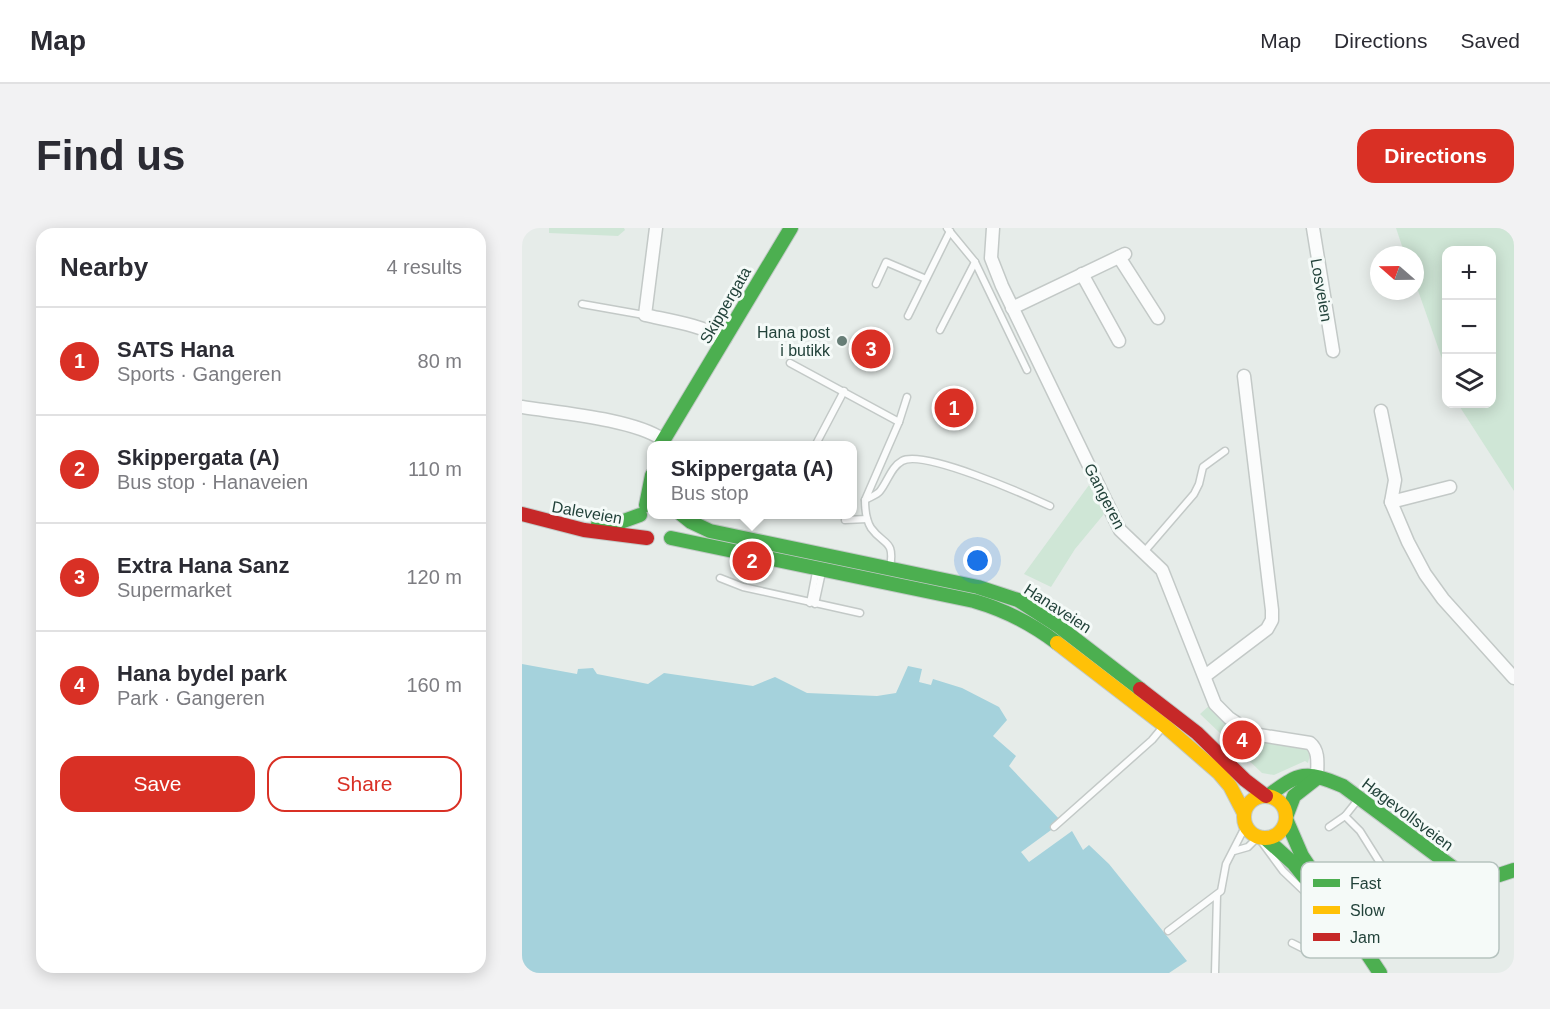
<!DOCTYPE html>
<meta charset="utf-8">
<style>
:root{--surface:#fff;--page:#f2f2f3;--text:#2b2b33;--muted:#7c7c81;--line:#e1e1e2;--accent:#d93025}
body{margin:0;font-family:Helvetica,sans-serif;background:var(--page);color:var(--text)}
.controls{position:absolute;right:18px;top:18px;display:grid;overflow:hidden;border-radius:12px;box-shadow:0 3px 15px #0003}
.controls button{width:54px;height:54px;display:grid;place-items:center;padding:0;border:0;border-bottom:2px solid var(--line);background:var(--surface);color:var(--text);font:30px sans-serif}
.compass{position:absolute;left:848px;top:18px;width:54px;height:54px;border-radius:50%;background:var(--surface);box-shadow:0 3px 15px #0003;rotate:290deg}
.you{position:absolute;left:456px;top:333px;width:21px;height:21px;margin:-15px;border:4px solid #fff;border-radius:50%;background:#1a73e8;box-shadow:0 0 0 9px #1a73e833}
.badge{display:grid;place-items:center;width:39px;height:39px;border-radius:50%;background:var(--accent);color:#fff;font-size:20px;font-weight:700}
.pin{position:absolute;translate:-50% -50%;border:3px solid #fff;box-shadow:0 2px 6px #0006}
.popup{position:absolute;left:125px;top:213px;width:210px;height:78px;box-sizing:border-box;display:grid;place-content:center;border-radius:12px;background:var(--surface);filter:drop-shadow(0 2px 4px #0005);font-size:20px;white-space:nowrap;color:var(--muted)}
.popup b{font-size:22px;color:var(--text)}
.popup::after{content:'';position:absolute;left:50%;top:100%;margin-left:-12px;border:12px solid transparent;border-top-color:var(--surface)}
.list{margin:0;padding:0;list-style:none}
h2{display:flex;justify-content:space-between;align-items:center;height:78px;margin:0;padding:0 24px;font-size:26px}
h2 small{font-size:20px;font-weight:400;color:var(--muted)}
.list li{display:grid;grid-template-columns:39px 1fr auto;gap:18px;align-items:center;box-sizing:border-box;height:108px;padding:0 24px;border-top:2px solid var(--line)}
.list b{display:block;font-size:22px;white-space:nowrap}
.list p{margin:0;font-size:20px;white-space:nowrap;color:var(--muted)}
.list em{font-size:20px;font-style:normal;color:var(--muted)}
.actions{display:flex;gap:12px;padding:18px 24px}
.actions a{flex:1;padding:14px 0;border:2px solid var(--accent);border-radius:18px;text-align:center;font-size:21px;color:var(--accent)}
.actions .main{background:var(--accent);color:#fff}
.icon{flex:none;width:33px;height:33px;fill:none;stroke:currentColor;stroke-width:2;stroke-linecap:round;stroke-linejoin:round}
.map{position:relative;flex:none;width:992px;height:745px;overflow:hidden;border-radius:18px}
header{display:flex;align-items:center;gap:36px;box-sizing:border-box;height:84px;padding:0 30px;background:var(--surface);border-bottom:2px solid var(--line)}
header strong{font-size:28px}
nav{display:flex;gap:33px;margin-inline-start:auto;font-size:21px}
.intro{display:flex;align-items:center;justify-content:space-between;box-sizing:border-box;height:144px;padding:0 36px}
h1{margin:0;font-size:42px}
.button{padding:15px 27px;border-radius:18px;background:var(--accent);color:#fff;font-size:21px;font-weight:700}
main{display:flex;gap:36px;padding:0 36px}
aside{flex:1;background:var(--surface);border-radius:18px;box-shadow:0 3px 15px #0003}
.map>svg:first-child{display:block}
.green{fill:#cfe6d6}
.water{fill:#a5d2dc}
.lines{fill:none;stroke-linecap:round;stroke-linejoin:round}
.lane-casing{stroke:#c3c9c7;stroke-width:9}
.street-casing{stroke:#c3c9c7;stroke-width:15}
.fast-casing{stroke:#c2cac7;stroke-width:16}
.slow-casing{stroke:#c2cac7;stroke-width:16}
.jam-casing{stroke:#c2cac7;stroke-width:16}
.lane{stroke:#fbfcfc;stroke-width:6}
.street{stroke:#fbfcfc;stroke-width:12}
.fast{stroke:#4caf50;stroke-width:14}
.slow{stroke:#ffc107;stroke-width:14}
.jam{stroke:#c62828;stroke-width:14}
.poi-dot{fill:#677e77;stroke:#f5faf8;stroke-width:2}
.labels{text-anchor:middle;stroke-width:6;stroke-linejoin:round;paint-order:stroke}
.street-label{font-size:16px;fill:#22423a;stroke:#f5faf8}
.poi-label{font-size:16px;fill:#22423a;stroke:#f5faf8;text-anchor:end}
.key{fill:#f5faf8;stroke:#b6c3bf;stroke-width:1.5}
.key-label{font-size:16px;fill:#22423a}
</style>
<header>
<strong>Map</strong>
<nav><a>Map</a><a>Directions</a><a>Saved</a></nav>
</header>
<div class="intro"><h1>Find us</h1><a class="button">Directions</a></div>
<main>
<aside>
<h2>Nearby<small>4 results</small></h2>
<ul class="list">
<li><span class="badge">1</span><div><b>SATS Hana</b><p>Sports · Gangeren</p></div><em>80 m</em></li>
<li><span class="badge">2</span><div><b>Skippergata (A)</b><p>Bus stop · Hanaveien</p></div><em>110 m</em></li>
<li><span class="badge">3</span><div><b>Extra Hana Sanz</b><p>Supermarket</p></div><em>120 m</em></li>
<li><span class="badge">4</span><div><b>Hana bydel park</b><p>Park · Gangeren</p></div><em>160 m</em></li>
</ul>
<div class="actions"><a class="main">Save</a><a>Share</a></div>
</aside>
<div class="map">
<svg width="992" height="745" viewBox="0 0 992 745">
<rect width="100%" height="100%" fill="#e6ece9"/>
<g class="green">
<path d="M 27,0 L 102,0 L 103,2 L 96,8 L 27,5 Z"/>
<path d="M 874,0 L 992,0 L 992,263 L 936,176 L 969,176 L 969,22 L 924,22 L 924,142 L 893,54 L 893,27 L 883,27 Z"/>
<path d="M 567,257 L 582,286 L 553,321 L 529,359 L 502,346 Z"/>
<path d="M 688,477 C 706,498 724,512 752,516 C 763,517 775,517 785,521 L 788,527 L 786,535 L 783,533 L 752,547 L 740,545 L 678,486 Z"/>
</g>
<path class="water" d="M 0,436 L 55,446 L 56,441 L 71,440 L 75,446 L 126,456 L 142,445 L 231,458 L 253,449 L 285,465 L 355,468 L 374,465 L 386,438 L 400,441 L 397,454 L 409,457 L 411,451 L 440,460 L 477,479 L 485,492 L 471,508 L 494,528 L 487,538 L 540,594 L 499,624 L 507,634 L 550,603 L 561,622 L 567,617 L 587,636 L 665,733 L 647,745 L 0,745 Z"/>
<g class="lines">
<g class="lane-casing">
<g id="lane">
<path d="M 425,0 L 453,34 L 505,142"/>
<path d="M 354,56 L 364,34 L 404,51"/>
<path d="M 60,76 L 122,87"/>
<path d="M 386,88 L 428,3"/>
<path d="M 418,102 L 453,34"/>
<path d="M 268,135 L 377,194"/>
<path d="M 293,218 L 322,163"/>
<path d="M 343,272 C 348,269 355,267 358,263 C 366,253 369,239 380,233 C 401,221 504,267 528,278"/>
<path d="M 323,292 L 345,291"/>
<path d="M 622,324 L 672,266 L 677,256 L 681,239 L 703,223"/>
<path d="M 368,340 C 373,311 362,318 349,300 C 344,292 343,281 343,272 L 377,194 L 385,169"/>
<path d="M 198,350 L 221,359 L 338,385"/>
<path d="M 288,375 L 294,344"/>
<path d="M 293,376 L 300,344"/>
<path d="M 835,573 L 823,588 L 838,603 L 860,638"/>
<path d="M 532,599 L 630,512 L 640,500"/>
<path d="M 807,599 L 823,588"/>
<path d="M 712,623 L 726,619 L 736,609 L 761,643 L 805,685"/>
<path d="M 646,703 L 699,663 L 704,636 L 724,597"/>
<path d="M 770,715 L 784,722"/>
<path d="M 693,745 L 695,667"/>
</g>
</g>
<g class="street-casing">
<g id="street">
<path d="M 134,0 L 123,87 C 150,93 179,97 203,111"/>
<path d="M 471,0 L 469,30 L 480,58 L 598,302 L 640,342 L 693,476 L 707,490 L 731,506 L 788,515 C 798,523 795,538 795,550"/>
<path d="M 791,0 L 811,123"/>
<path d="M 597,29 L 636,90"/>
<path d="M 560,46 L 597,113"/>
<path d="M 490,80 L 603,26"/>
<path d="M 0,179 C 38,185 110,191 140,211"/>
<path d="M 859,183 L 873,252 L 869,274 L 886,314 L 903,346 L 921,371 L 992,450"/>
<path d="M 869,274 L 928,259"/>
<path d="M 683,448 L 745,401 L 750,392 L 750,382 L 722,148"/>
</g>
</g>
<g class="fast-casing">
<g id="fast">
<path d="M 138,218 L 269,0"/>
<path d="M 124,277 L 130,247"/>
<path d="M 159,286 L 169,294 L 188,303 L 456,359 L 496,372 L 535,397 L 618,461"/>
<path d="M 76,296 L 96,295 L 118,287"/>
<path d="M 149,310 L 452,373 C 483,382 509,395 535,415"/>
<path d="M 746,568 C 778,544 783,542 821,558 L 933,641 L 962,648 L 977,647 L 992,642"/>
<path d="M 764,589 L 772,568 L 795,550"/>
<path d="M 764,591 L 780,628 L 858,745"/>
<path d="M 743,610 L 771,635 L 783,650"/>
</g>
</g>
<g class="slow-casing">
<g id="slow">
<path d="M 535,415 L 643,498 L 697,545 L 708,558 L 722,585"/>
<circle cx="743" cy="589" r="21"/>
</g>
</g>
<g class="jam-casing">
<g id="jam">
<path d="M 0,286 L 62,302 L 125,310"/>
<path d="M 618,461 L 675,505 L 723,552 L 744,568"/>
</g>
</g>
<use href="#lane" class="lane"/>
<use href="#street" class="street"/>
<use href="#fast" class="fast"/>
<use href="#slow" class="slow"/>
<use href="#jam" class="jam"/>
</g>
<circle class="poi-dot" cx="320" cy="113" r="6"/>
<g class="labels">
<g class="street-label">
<text transform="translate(800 62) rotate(80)" y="6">Losveien</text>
<text transform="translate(203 77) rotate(-60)" y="6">Skippergata</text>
<text transform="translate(583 268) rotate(63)" y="6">Gangeren</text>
<text transform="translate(65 284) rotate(10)" y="6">Daleveien</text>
<text transform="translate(536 380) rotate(33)" y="6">Hanaveien</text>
<text transform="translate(886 586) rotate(37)" y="6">Høgevollsveien</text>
</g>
<g class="poi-label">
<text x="308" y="110">Hana post<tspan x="308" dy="18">i butikk</tspan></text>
</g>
</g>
<rect x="779" y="634" width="198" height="96" rx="9" class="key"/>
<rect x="791" y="651" width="27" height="8" fill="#4caf50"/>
<rect x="791" y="678" width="27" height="8" fill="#ffc107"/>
<rect x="791" y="705" width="27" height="8" fill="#c62828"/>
<g class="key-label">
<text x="828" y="661">Fast</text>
<text x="828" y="688">Slow</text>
<text x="828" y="715">Jam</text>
</g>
</svg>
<div class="controls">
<button>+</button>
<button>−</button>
<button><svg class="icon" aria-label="layers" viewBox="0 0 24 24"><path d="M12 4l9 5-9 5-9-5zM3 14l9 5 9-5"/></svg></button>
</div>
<svg class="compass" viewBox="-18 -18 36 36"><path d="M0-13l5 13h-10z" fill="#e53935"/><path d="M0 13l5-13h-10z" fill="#7c7c81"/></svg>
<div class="you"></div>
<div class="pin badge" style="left:432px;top:180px">1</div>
<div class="pin badge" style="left:230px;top:333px">2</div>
<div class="popup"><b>Skippergata (A)</b>Bus stop</div>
<div class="pin badge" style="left:349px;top:121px">3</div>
<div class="pin badge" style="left:720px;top:512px">4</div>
</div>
</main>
